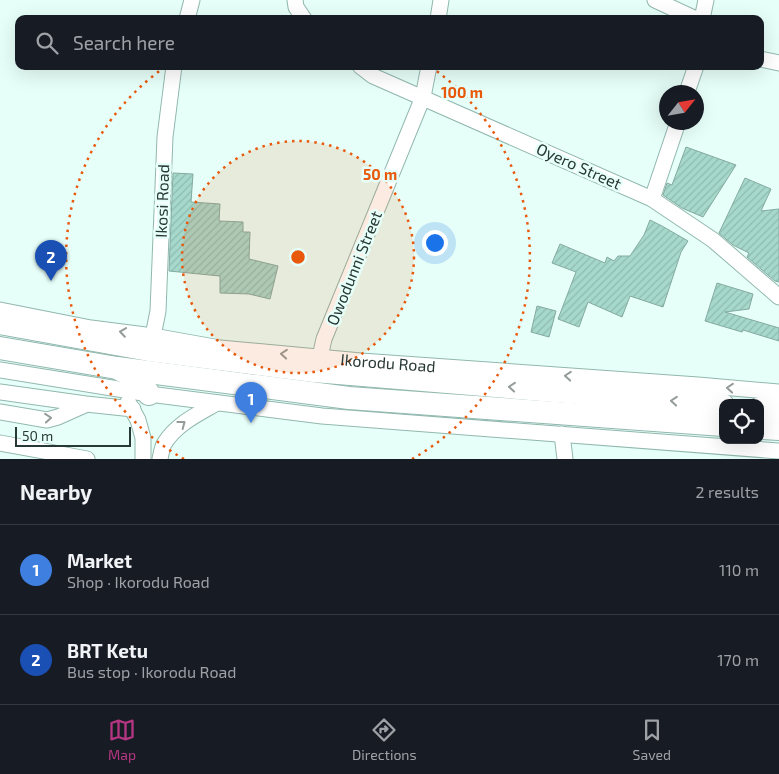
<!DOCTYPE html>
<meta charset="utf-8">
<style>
:root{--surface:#171b24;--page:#20242c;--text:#f1f3f6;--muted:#9ea1a6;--line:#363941;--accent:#b53682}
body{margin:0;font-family:"Exo 2",sans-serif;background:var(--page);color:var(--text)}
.controls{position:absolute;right:15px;bottom:15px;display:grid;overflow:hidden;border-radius:10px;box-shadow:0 5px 20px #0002}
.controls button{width:45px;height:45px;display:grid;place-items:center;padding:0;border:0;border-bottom:1px solid var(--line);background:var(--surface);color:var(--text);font:25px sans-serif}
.compass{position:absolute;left:659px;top:85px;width:45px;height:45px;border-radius:50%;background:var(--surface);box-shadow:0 5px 20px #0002;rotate:59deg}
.scale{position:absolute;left:15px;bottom:12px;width:116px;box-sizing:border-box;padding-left:5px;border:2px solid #283834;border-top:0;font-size:14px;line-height:18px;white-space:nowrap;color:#283834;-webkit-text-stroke:4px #e7fff9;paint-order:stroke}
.you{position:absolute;left:434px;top:242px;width:18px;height:18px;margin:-12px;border:4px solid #fff;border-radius:50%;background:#1a73e8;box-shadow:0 0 0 8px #1a73e833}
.badge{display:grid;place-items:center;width:32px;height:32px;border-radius:50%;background:var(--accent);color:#fff;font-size:16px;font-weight:700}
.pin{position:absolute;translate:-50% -41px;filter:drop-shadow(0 1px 2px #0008)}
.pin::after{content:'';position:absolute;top:26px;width:18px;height:15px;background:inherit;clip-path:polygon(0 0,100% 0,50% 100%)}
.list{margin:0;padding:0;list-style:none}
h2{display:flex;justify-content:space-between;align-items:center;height:65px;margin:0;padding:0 20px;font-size:21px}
h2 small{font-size:16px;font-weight:400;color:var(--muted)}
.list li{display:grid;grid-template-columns:32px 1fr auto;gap:15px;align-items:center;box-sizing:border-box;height:90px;padding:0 20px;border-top:1px solid var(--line)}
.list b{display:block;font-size:19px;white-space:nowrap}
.list p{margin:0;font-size:16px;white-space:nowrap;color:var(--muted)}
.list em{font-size:16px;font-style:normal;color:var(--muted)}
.icon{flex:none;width:28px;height:28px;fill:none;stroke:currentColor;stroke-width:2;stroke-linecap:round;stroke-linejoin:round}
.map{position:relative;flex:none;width:779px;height:459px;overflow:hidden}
.search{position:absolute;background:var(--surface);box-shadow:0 5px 20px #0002;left:15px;right:15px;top:15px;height:55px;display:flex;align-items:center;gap:12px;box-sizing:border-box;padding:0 18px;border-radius:10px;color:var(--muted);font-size:19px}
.sheet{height:245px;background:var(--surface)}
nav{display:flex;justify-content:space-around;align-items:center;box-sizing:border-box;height:70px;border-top:1px solid var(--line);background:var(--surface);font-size:14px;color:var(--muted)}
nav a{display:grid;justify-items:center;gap:2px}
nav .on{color:var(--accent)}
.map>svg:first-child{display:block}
.building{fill:url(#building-hatch);stroke:#84aaa0}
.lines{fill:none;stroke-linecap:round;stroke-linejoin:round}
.minor-casing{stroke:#91b8ae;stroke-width:17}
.highway-casing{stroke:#91b8ae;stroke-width:24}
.minor{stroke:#fff;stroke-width:15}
.highway{stroke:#fff;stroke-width:22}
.oneway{stroke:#949c9a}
.ring{fill:none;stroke:#e8590c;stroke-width:2.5;stroke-dasharray:2.5 5}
.labels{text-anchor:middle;stroke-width:5;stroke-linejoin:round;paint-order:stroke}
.street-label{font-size:16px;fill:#283834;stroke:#e7fff9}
.centre{fill:#e8590c;stroke:#e7fff9;stroke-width:2.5}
.ring-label{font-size:15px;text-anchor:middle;font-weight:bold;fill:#e8590c;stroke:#e7fff9;stroke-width:5;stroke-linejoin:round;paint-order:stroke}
</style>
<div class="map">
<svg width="779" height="459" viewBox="0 0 779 459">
<defs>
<pattern id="building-hatch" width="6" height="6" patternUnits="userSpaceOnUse" patternTransform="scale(1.25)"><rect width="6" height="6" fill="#a6d9cc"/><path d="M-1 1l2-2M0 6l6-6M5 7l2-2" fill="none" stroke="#8fbbb0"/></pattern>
</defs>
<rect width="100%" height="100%" fill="#e7fff9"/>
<g class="building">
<path d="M 686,147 L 736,165 L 703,217 L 682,208 L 663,195 L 667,183 L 672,185 Z"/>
<path d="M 173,173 L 193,174 L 191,202 L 220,204 L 219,221 L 243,222 L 243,232 L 250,232 L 249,259 L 278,266 L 270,299 L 249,294 L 220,293 L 220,276 L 169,271 Z"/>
<path d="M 745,178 L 771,189 L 761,211 L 779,209 L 779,282 L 775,281 L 747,257 L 749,253 L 733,245 L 719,233 Z"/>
<path d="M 650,220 L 662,226 L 688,241 L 681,252 L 663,307 L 630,296 L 622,317 L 588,302 L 579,327 L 558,319 L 576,272 L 552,263 L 560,244 L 605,263 L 607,257 L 614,261 L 618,256 L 630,256 L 644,235 Z"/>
<path d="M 717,283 L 753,294 L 749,309 L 725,312 L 779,328 L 779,341 L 743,330 L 742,332 L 705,321 Z"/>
<path d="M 537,306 L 556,311 L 549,337 L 531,332 Z"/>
</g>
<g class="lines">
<g class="minor-casing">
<g id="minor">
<path d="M 295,0 L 296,7 L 304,19"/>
<path d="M 655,0 L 696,19"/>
<path d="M 187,19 L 192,0"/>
<path d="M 438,19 L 441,0"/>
<path d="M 702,19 L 706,0"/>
<path d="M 760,59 L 779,63"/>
<path d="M 360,66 L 373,76 L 652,199 L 713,240 L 779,297"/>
<path d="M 687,92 L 696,66"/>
<path d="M 652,199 L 678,122"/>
<path id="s1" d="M 0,310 L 91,328 L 153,336 L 220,348 L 361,361 L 698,385 L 779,392"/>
<path d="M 153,336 L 158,311 L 165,137 L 174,66"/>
<path d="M 320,357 L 324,339 L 423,97 L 429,66"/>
<path d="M 0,370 L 149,394 L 322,416 L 779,451"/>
<path d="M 0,392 L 86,404 L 133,409"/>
<path d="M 128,402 L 138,420 L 143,438 L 143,459"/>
<path d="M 0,412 L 47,420 L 58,417 L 85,405"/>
<path d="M 562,434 L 565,459"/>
<path d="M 0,443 L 87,459"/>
<path d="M 160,459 C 161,454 162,448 164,444 C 176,424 198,414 217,403"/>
</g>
</g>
<g class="highway-casing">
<g id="highway">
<path d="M 0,323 L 149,350 L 314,371 L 723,405"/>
<path d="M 0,348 L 117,368 L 349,398 L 723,425"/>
<path d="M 120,370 C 136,376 140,380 149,394"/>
<path d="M 760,408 L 779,409"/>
<path d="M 760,428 L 779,429"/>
</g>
</g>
<use href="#minor" class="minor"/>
<use href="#highway" class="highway"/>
</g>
<defs><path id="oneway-chevron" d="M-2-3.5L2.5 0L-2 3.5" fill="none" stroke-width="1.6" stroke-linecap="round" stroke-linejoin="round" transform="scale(1.25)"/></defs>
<g class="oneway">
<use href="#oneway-chevron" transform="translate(123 332) rotate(-172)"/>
<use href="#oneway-chevron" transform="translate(284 354) rotate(-175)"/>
<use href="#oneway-chevron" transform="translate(568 376) rotate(-176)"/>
<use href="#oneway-chevron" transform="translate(512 387) rotate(-175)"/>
<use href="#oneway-chevron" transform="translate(730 388) rotate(-175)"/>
<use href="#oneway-chevron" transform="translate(674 401) rotate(-175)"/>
<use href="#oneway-chevron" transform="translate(48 418) rotate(-5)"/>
<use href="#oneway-chevron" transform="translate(182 424) rotate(-37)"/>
</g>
<circle cx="298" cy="257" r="116" fill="#e8590c" fill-opacity=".12"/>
<g class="ring">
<circle cx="298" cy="257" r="116"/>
<path d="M184 459A232 232 0 0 1 165 67M431 67A232 232 0 0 1 412 459"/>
</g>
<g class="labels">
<g class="street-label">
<text transform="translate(579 166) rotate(24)" y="6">Oyero Street</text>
<text transform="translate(162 201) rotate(-88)" y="6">Ikosi Road</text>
<text transform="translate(354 268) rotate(-68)" y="6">Owodunni Street</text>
<text dy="6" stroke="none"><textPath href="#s1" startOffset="392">Ikorodu Road</textPath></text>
</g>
</g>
<circle cx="298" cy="257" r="8" class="centre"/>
<g class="ring-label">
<text x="462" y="98">100 m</text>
<text x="380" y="180">50 m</text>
</g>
</svg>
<div class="controls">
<button><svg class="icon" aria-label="locate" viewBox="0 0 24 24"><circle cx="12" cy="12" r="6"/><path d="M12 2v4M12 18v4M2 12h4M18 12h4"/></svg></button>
</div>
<svg class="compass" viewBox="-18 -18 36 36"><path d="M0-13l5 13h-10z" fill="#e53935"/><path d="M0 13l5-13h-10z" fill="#9ea1a6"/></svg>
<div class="scale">50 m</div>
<div class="you"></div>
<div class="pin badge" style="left:251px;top:423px;background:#3f7fe0">1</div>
<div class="pin badge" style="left:51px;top:281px;background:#1a4fb4">2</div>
<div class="search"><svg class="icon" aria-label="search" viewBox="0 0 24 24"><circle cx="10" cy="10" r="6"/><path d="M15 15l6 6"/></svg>Search here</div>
</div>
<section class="sheet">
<h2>Nearby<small>2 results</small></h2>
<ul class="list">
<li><span class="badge" style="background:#3f7fe0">1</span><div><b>Market</b><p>Shop · Ikorodu Road</p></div><em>110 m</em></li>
<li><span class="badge" style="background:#1a4fb4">2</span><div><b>BRT Ketu</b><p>Bus stop · Ikorodu Road</p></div><em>170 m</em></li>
</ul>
</section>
<nav>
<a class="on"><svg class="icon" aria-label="map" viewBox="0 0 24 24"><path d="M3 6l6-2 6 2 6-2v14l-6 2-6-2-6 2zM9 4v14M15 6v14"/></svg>Map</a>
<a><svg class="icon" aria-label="directions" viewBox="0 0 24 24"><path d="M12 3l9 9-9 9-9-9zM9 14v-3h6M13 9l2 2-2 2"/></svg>Directions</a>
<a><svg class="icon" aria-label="saved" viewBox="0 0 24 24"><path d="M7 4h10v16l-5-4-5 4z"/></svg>Saved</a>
</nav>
